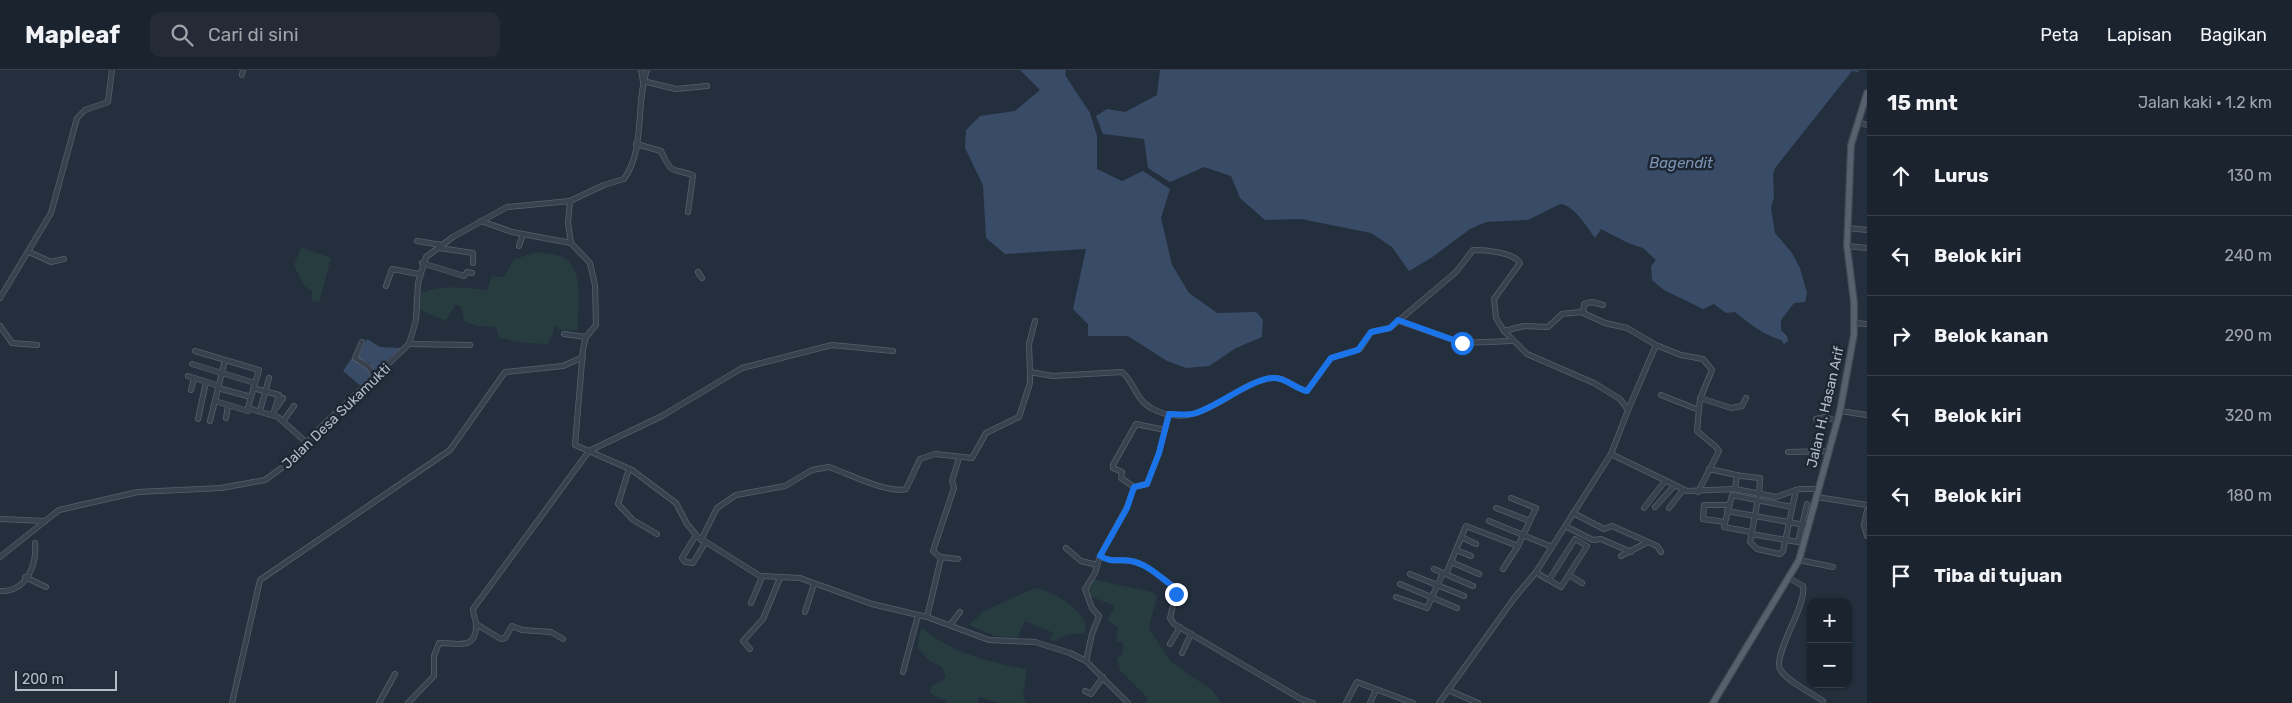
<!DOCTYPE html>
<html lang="id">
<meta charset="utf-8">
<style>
:root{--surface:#1b232e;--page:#242b36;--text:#f1f3f6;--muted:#a0a4aa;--line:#39404a}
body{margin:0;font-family:Rubik,sans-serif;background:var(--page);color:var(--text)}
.controls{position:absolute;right:15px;bottom:15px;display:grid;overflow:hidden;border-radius:10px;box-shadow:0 1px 4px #0004}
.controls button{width:45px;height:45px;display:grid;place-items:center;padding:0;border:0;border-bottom:1px solid var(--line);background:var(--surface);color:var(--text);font:25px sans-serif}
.scale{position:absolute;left:15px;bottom:12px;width:102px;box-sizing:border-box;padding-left:5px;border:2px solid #b4bcc9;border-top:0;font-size:14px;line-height:18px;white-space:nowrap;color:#b4bcc9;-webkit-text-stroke:4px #1d2633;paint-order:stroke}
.stop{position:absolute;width:15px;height:15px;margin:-11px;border:4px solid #1a73e8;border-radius:50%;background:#fff}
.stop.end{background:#1a73e8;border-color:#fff;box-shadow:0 1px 5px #0008}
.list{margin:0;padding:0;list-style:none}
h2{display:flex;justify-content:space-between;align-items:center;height:65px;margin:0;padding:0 20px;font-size:21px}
h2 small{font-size:16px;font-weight:400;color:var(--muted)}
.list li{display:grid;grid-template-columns:32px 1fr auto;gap:15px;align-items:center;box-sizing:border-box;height:80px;padding:0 20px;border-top:1px solid var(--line)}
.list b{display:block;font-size:19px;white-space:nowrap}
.list em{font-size:16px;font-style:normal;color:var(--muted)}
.icon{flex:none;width:28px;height:28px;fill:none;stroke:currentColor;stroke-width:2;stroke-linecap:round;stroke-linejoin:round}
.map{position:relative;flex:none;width:1867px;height:633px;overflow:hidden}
header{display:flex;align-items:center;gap:30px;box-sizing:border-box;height:70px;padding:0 25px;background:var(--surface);border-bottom:1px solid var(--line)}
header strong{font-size:24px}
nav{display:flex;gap:28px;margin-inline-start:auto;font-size:18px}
.search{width:350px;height:45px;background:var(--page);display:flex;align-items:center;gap:12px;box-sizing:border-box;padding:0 18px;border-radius:10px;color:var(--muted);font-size:19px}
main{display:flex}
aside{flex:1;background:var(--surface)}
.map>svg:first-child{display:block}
.green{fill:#263c3f}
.water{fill:#394c67}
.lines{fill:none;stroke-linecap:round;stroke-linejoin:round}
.minor-casing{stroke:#565f6c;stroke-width:6}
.major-casing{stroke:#414a57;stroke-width:8}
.minor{stroke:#38414e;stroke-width:4.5}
.major{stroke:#56606e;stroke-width:5.5}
.route{stroke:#1a73e8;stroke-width:6}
.labels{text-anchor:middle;stroke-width:5;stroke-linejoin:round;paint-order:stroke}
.street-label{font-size:14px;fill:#b4bcc9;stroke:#1d2633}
.water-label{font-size:15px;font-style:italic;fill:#7c92b1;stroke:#1d2633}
</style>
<header>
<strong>Mapleaf</strong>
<div class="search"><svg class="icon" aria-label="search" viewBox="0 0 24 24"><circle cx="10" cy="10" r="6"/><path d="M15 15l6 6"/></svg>Cari di sini</div>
<nav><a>Peta</a><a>Lapisan</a><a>Bagikan</a></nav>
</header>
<main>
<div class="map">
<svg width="1867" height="633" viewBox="0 0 1867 633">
<rect width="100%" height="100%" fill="#242f3e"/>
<g class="green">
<path d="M 301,177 L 331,188 L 319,233 L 312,231 L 312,221 L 304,216 L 294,195 Z"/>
<path d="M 538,182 C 546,184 559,184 565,188 C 585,203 577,239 578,260 L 561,260 L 554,255 L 553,264 L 548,274 L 525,273 L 499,268 L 496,257 L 477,256 L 464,251 L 461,236 L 455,235 L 446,251 L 413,237 L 413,227 C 436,214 461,217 487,220 L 492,206 L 504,207 L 514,189 Z"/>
<path d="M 1092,509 L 1152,522 L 1157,526 L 1149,558 L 1170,591 L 1212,620 L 1221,633 L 1146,633 L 1148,628 L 1120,600 L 1117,587 L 1121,587 L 1124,575 L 1120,571 L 1116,572 L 1118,557 L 1107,550 L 1115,536 L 1092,527 L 1089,529 L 1086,517 Z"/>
<path d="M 1035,518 C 1056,523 1076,534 1086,554 L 1084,564 C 1074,563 1064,564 1056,571 L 1049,570 L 1054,563 L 1025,551 L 1017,568 L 994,566 L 969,555 L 984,541 Z"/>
<path d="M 921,557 C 951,583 988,592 1027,599 L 1023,626 L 1027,633 L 1000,633 L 979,627 L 977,633 L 946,633 L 946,629 L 940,629 L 930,623 L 932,616 L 946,608 L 942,597 L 930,591 L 917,578 Z"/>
</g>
<g class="water">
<path d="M 1020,0 L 1066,0 L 1065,5 L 1090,43 L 1097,66 L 1097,99 L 1122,111 L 1143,101 L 1170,119 L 1161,148 L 1172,195 L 1189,223 L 1217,243 L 1256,242 L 1263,250 L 1262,267 L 1236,278 L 1209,296 L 1186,298 L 1167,291 L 1128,266 L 1088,266 L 1088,254 L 1073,239 L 1086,179 L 1005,184 L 986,168 L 983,115 L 965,78 L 966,60 L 980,46 L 1015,41 L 1040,20 Z"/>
<path d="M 1160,0 L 1859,0 L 1858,2 L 1852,1 L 1775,98 L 1773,105 L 1774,127 L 1771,138 L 1775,163 L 1792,183 L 1800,198 L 1807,223 L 1805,232 L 1794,233 L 1781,250 L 1781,260 L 1787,266 L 1788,271 L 1784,274 L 1781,270 C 1762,264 1750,254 1735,242 L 1726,243 L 1714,234 L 1703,239 L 1664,220 L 1652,210 L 1651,196 L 1656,190 L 1643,178 L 1628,173 L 1601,159 L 1595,168 C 1587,157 1574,135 1560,134 L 1528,150 L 1486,152 L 1470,159 L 1431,188 L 1409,201 L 1392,177 L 1371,163 L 1301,149 L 1265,150 L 1240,128 L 1231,106 L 1204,97 L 1170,112 L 1148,98 L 1144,69 L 1103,64 L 1096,46 L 1107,39 L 1125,42 L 1157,25 Z"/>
<path d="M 367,269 L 380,277 L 401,278 L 374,301 L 370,293 L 358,288 Z"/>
<path d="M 351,289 L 368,296 L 371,308 L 362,317 L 343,301 Z"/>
</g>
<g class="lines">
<g class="minor-casing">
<g id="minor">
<path d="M 641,0 L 643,11"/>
<path d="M 242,5 L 243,0"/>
<path d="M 643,11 L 676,19 L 707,16"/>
<path d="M 1857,52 L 1867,55"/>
<path d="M 636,74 L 661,81 C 673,106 670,97 693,105 L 688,142"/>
<path d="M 570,131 L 568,153 L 571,173 L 590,193 L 595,215 L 596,255 L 586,267 L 583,279 L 575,375 L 632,400 L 676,433 L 687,454 L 698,467 L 760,506 L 800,508 L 872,534 L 927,547 L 989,570 L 1035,572 L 1070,583 L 1086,591 L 1128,633"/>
<path d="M 481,151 L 512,162 L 571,173"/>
<path d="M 1848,158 L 1867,160"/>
<path d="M 417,171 L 442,175"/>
<path d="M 519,176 L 523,164"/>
<path d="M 1847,176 L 1867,178"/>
<path d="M 439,178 L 473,183 L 473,193"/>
<path d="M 29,182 L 51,192 L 64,189"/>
<path d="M 422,193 L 464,206 L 467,202 L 472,203"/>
<path d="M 698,202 L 702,208"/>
<path d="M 386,216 L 392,199 L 419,204"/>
<path d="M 0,228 L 51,143 L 77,48 L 85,40 L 108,32 L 112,0"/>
<path d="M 1583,243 L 1584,234 L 1592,232 L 1603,235"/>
<path d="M 1399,251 L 1462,273 L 1511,271"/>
<path d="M 1854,253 L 1867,254"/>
<path d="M 0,256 L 12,273 L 37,275"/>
<path d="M 1504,261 L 1524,256 L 1548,257 L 1562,244 L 1581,242 L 1605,253 L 1627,258 L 1656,275 L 1681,285 L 1703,289 L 1712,300 L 1700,329 L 1697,361 L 1716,377 L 1719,381 L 1698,422"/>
<path d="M 564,264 L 586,267"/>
<path d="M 362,272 L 355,288 L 370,298 L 374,309"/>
<path d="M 409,274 L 470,275"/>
<path d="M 195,281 L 259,300 L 251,327"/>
<path d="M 192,294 L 255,313"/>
<path d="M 1030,302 L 1029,274 L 1035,251"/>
<path d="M 188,306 L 219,316"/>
<path d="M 218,318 L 251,327 L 248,338 L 278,347 L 307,373"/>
<path d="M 253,318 L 279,325 L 273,345"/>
<path d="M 191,320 L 194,308"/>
<path d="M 1661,325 L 1699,340"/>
<path d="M 1700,328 L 1731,338 L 1742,336 L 1746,328"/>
<path d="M 215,331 L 248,341 L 248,338"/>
<path d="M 277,337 L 283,328"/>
<path d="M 1628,340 L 1656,275"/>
<path d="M 260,341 L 269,308"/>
<path d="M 1840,341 L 1867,345"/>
<path d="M 226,348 L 228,336"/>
<path d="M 198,349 L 206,312"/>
<path d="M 1816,349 L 1825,347 L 1837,351"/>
<path d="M 210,351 L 225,290"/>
<path d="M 283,351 L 294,336"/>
<path d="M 1788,382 L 1829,381"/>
<path d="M 1611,384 L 1687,421 L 1735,419 L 1776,427 L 1799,419 L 1819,419"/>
<path d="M 629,399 L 618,434 L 633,450 L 657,464"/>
<path d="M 1709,399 L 1741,406 L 1760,408 L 1759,425"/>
<path d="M 1134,417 L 1121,408 L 1122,402 L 1113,398 L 1113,395 L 1136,354 L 1165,360"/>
<path d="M 1735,419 L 1737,405"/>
<path d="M 1817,427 L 1867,435"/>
<path d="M 1758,429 L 1750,472 L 1757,479 L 1780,484 L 1783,481 L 1796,420"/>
<path d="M 1655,437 L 1674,416"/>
<path d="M 1496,438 L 1530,451"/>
<path d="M 1644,438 L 1665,411"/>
<path d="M 1669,438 L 1683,420"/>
<path d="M 1727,441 L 1805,455"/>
<path d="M 1867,441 L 1864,455 L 1867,466"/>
<path d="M 1573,443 L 1604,459 L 1612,456 L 1657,476 L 1661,482"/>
<path d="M 0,449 L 45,451"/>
<path d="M 1489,451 L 1552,477"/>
<path d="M 1725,452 L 1703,449 L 1704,435 L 1728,435"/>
<path d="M 1565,456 L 1593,470 L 1601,469 L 1631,482"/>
<path d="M 1751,462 L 1724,457 L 1732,425 L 1792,437"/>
<path d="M 1751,464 L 1798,472 L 1807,434"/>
<path d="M 696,465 L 682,488 L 685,492 L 693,493 L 705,473"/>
<path d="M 1461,467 L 1476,474"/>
<path d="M 701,470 L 717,438 L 736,425 L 785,416 L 812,400 L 829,397 C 847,403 888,424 906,419 L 920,389 L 935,384 L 972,388 L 986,363 L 1019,347 L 1030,313 L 1030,302 L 1053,306 L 1122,302 C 1134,312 1136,330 1151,338 C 1199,365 1232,313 1272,308 C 1284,306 1295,319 1307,321 L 1331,288 L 1360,279 L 1371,262 L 1390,258 L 1456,202 L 1473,180 C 1485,180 1513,182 1520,193 L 1494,229 L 1496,248 L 1504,261 L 1527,284 L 1594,313 L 1620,329 L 1628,340 L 1611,384 L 1536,502 L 1515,527 L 1439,633"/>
<path d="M 1066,478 L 1081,491 L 1097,495"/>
<path d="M 1456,480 L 1471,486"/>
<path d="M 1100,486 C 1114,494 1118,488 1131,491 C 1148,494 1161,508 1175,518 L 1176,524 L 1170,548 L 1174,554 L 1301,629 L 1313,633"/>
<path d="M 1621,486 L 1646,473"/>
<path d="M 0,487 L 59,440 L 138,422 L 221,418 L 265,410 L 291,391 L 319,359 L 409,274 L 416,250 L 418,213 L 426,187 L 453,167 L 507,137 L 570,131 L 604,115 L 624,109 C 646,78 635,34 647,0"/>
<path d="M 941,487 L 958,489"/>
<path d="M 1799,490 L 1833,497"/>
<path d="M 1451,492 L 1479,504"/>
<path d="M 1434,499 L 1473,516"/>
<path d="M 1503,499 L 1518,476 L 1536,438 L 1511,428"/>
<path d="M 1536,502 C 1544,508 1553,512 1561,517 L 1587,476 L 1575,469 L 1549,510"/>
<path d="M 1410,504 L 1464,526"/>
<path d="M 1446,504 L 1466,456 L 1518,476"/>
<path d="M 1569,505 L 1582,513"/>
<path d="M 25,507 L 46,517"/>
<path d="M 1789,508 L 1803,516 C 1805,523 1801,531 1799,538 C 1795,551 1774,589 1780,599 C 1785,610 1813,624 1823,631"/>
<path d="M 1400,514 L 1457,538"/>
<path d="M 0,521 C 26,522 37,496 35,473"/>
<path d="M 1396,527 L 1427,538 L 1443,503"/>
<path d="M 751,533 L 762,507"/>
<path d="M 805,542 L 814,514"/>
<path d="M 927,547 L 941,488 L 933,481 L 954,418 L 952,411 L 959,388"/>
<path d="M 476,554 L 501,569 L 505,568 L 512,556 L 522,560 L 551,562 L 563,569"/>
<path d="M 950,555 L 960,542"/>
<path d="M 1170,574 L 1180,557"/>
<path d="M 750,579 L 743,571 L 763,549 L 780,508"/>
<path d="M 1182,583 L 1191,564"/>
<path d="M 1086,591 L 1092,564 L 1099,546 L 1092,538 L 1085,519 L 1095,503 L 1100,486 L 1127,437 L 1134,417 L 1147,414 L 1159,383 L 1169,344"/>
<path d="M 903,602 L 918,545"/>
<path d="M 1448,620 L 1478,633"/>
<path d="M 1085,621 L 1091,624 L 1103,607"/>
<path d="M 232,633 L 260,510 L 450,380 L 505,302 L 563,296 L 583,287"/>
<path d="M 379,633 L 395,604"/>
<path d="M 408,633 L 434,606 L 434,586 L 439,573 C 454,572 477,582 476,555 C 476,549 473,545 473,539 L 589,381 L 662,346 L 742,298 L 832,275 L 893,281"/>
<path d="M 1346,633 L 1357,612 L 1413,633"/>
<path d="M 1370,633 L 1376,620"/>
</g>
</g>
<g class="major-casing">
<path id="major" d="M 1713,633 L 1799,490 L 1840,341 L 1854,264 L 1854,232 L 1847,176 L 1851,75 L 1867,23"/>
</g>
<use href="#minor" class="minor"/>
<use href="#major" class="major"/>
</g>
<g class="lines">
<path class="route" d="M 1176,524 L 1175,518 C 1161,508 1148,494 1131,491 C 1117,488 1114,494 1100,486 L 1127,438 L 1134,417 L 1147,414 L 1159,383 L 1169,344 C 1178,344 1188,346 1196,343 C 1218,336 1254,307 1275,308 C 1286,308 1296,319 1307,321 L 1331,288 L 1358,280 L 1371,262 L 1390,258 L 1398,250 L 1462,273"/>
</g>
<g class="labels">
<g class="street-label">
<text transform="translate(1825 337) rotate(-77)" y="5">Jalan H. Hasan Arif</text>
<text transform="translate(336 346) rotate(-44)" y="5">Jalan Desa Sukamukti</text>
</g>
<g class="water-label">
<text x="1681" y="98">Bagendit</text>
</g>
</g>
</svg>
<div class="controls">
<button>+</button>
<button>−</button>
</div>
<div class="scale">200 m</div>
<div class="stop" style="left:1462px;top:273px"></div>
<div class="stop end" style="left:1176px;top:524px"></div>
</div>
<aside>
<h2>15 mnt<small>Jalan kaki · 1.2 km</small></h2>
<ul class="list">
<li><svg class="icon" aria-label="ahead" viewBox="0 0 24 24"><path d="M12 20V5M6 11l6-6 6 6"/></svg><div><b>Lurus</b></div><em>130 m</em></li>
<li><svg class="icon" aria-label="left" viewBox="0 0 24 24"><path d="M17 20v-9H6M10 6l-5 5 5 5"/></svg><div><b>Belok kiri</b></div><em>240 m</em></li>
<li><svg class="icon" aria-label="right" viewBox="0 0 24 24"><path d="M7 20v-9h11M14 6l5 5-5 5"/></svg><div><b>Belok kanan</b></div><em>290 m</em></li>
<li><svg class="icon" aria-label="left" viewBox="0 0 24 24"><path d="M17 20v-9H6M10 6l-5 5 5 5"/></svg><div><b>Belok kiri</b></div><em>320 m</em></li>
<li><svg class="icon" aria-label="left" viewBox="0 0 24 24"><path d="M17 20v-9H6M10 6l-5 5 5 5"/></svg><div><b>Belok kiri</b></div><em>180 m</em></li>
<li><svg class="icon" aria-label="arrive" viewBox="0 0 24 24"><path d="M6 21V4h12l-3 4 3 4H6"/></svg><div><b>Tiba di tujuan</b></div></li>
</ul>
</aside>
</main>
